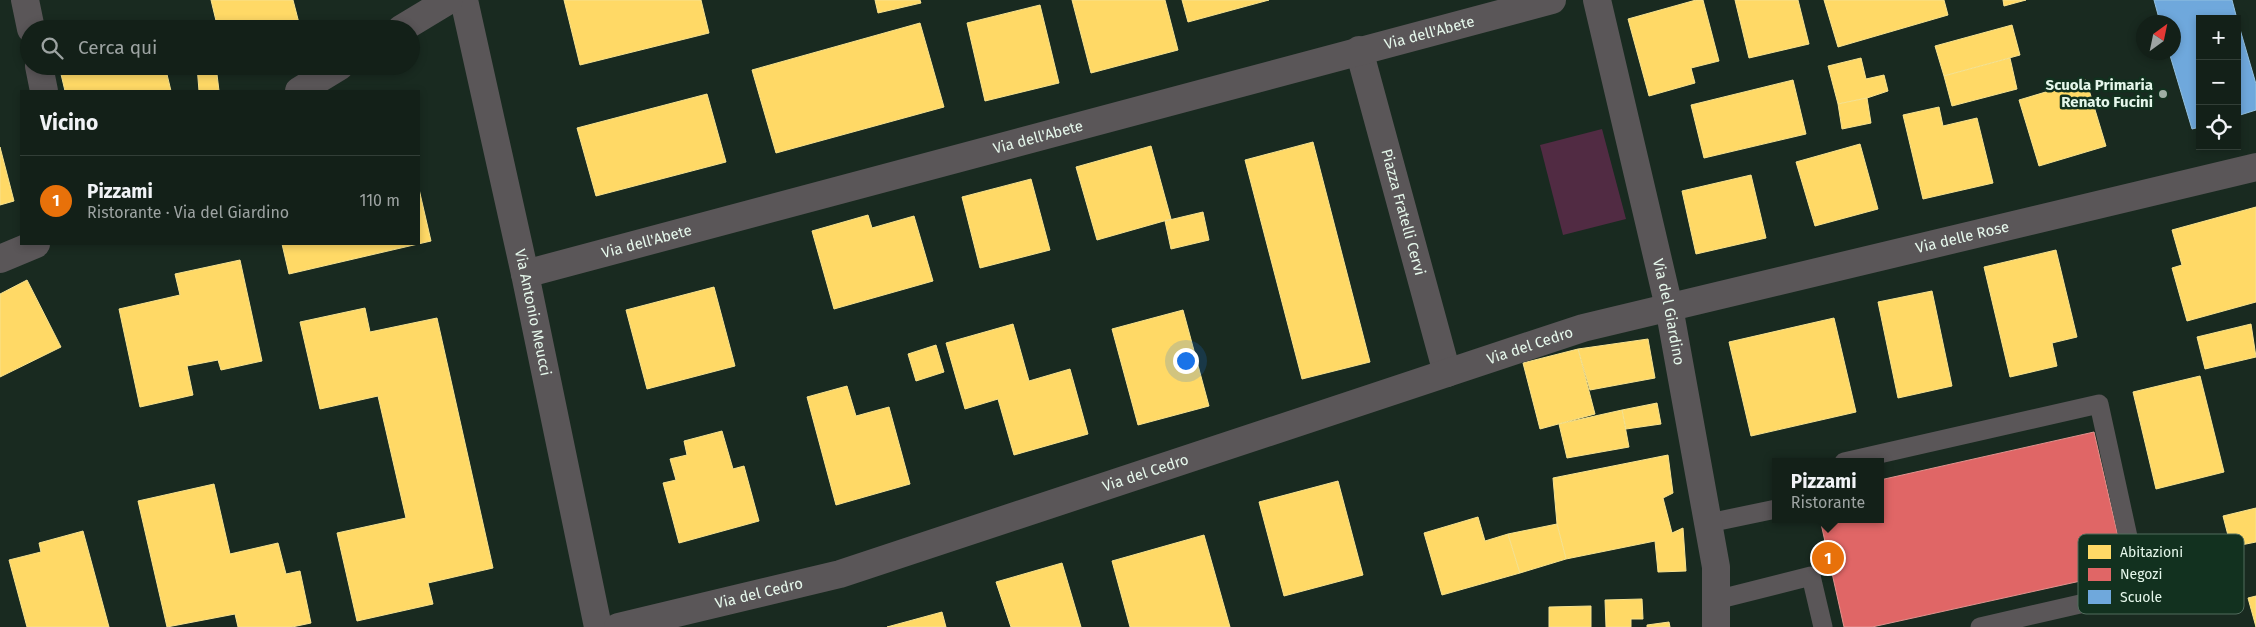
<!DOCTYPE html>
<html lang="it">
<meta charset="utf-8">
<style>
:root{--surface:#132018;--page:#202d25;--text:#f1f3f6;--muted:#9da3a2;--line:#323e37;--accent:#0f766e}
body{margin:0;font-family:"Fira Sans",sans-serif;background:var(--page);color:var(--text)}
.controls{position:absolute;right:15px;top:15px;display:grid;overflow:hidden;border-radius:0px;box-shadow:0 2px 8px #0003}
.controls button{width:45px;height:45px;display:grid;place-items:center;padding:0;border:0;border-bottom:1px solid var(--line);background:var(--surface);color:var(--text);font:25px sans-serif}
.compass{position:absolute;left:2136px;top:15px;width:45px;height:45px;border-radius:50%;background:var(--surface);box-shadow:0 2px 8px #0003;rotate:33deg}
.you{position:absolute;left:1185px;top:360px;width:18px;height:18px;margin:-12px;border:4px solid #fff;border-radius:50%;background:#1a73e8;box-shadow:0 0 0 8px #1a73e833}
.badge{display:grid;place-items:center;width:32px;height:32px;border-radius:50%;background:var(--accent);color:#fff;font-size:16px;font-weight:700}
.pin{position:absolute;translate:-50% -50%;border:2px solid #fff;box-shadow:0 1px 5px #0006}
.popup{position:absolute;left:1772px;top:458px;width:112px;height:65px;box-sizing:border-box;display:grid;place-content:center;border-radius:0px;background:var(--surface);filter:drop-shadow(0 1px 4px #0005);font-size:16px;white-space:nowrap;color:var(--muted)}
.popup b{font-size:19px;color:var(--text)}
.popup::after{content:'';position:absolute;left:50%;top:100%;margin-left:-10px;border:10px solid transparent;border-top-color:var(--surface)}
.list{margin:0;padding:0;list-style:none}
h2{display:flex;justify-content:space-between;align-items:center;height:65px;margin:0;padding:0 20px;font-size:21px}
h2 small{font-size:16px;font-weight:400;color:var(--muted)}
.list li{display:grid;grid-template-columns:32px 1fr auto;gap:15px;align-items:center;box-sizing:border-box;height:90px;padding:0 20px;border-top:1px solid var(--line)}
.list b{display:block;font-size:19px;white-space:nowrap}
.list p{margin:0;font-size:16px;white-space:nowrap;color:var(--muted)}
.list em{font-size:16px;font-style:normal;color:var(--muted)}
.icon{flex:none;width:28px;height:28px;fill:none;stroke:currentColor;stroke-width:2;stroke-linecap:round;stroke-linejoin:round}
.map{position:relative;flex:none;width:2256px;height:627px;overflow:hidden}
.search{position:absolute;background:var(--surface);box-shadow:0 2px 8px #0003;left:20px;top:20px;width:400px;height:55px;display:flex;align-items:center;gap:12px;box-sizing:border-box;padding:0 18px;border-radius:28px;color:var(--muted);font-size:19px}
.panel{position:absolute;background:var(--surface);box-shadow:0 2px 8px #0003;left:20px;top:90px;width:400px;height:155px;border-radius:0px}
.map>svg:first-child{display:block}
.green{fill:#512b43}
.homes{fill:#ffd966;stroke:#f7e28e}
.shops{fill:#e06666;stroke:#e2928e}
.schools{fill:#6fa8dc;stroke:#92c0e0}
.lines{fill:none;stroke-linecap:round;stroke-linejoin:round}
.service{stroke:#5a5658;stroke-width:19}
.minor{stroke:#5a5658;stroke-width:28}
.poi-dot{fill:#9eafa4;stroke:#12311f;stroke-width:2}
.labels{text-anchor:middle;stroke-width:5;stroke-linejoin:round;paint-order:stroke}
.street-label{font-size:15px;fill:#e5f7eb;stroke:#12311f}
.poi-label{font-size:15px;font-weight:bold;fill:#e5f7eb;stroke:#12311f;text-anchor:end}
.key{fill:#12311f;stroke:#516c5c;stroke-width:1}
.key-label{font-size:14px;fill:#e5f7eb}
</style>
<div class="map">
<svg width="2256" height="627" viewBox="0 0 2256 627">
<rect width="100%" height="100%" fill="#192a20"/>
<path class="green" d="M 1602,129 L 1626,219 L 1563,235 L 1540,145 Z"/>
<g class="homes">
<path d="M 211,0 L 293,0 L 300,27 L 218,29 Z"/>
<path d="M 564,0 L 701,0 L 709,33 L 580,65 Z"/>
<path d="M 875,0 L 920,0 L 921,3 L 878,13 Z"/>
<path d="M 1072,0 L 1165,0 L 1178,50 L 1091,73 Z"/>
<path d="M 1182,0 L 1269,0 L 1188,22 Z"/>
<path d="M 1696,0 L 1703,0 L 1719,61 L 1691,68 L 1695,83 L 1649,96 L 1628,19 Z"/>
<path d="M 1735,0 L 1798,0 L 1809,44 L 1749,58 Z"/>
<path d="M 1824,0 L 1944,0 L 1948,15 L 1838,47 Z"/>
<path d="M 2003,0 L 2026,0 L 2004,6 Z"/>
<path d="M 1040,5 L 1059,83 L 985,101 L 967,23 Z"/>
<path d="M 920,23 L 944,107 L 776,153 L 752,70 Z"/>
<path d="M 2012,25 L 2020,55 L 1944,76 L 1935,46 Z"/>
<path d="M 1861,58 L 1866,79 L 1884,75 L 1888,91 L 1867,98 L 1838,104 L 1828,66 Z"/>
<path d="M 2010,58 L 2017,89 L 1952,106 L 1944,76 Z"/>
<path d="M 76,66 L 165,66 L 171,91 L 65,91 L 60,70 Z"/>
<path d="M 197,66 L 216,66 L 219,91 L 199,91 Z"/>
<path d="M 1793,80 L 1806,134 L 1704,158 L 1691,105 Z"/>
<path d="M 2086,80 L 2106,146 L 2039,166 L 2019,100 Z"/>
<path d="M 707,94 L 726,162 L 596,196 L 577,128 Z"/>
<path d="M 1867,98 L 1871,123 L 1842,129 L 1838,104 Z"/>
<path d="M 1939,107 L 1943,126 L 1977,118 L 1993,183 L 1923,199 L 1903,115 Z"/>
<path d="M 1313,142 L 1370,362 L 1302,379 L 1245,160 Z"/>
<path d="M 1860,144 L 1878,209 L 1815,226 L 1796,162 Z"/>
<path d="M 1151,146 L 1171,219 L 1097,240 L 1076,167 Z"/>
<path d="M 0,147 L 14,201 L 0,205 Z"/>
<path d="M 1751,175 L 1766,238 L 1696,254 L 1682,191 Z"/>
<path d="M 1031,179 L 1050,250 L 980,268 L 962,197 Z"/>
<path d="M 419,189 L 431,241 L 289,274 L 282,244 L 419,244 Z"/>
<path d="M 2256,207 L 2256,302 L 2187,321 L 2172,268 L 2182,265 L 2172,230 Z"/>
<path d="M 1203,212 L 1209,240 L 1171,249 L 1165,221 Z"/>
<path d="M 868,215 L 872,228 L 914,216 L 933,281 L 834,309 L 812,231 Z"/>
<path d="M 2056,250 L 2077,337 L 2052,343 L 2057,366 L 2010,377 L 1984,267 Z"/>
<path d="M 240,260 L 262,361 L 221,370 L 218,360 L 187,366 L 193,395 L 140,407 L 119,309 L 180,295 L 175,274 Z"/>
<path d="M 27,280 L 61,347 L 0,377 L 0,294 Z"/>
<path d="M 714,287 L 735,366 L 647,389 L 626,310 Z"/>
<path d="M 1932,291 L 1952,386 L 1898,398 L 1878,302 Z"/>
<path d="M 365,308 L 370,332 L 437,318 L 493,568 L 428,583 L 433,604 L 357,621 L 337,533 L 406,518 L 378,396 L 320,409 L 300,322 Z"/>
<path d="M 1183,310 L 1209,406 L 1138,425 L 1112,329 Z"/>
<path d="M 1834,318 L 1856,412 L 1751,436 L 1729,342 Z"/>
<path d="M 1013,324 L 1029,381 L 1070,369 L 1088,434 L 1014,455 L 998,399 L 965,409 L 946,343 Z"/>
<path d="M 2251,324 L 2256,357 L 2205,369 L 2197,337 Z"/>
<path d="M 1648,339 L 1655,378 L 1590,390 L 1578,349 Z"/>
<path d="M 936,345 L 944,372 L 916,381 L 908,354 Z"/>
<path d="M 1578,349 L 1595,414 L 1540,429 L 1523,363 Z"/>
<path d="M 2200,376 L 2224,472 L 2156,489 L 2133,392 Z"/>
<path d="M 847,386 L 856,416 L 889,407 L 910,484 L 836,505 L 807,397 Z"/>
<path d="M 1657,403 L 1661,424 L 1626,429 L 1622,410 Z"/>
<path d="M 1622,410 L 1629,447 L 1567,458 L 1559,424 Z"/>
<path d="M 722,431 L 733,469 L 744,466 L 759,521 L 679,543 L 663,483 L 676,480 L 670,459 L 687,455 L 684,441 Z"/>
<path d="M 1668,455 L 1673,493 L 1663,498 L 1672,533 L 1683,528 L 1686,571 L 1658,572 L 1655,541 L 1566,559 L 1557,524 L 1553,478 Z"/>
<path d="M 1338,481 L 1363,575 L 1284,596 L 1259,502 Z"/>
<path d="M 214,484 L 230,554 L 278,543 L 286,574 L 300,571 L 311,623 L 292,627 L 238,627 L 235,614 L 167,627 L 138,501 Z"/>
<path d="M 2256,508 L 2256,542 L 2231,547 L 2223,516 Z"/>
<path d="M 1478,517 L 1485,541 L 1508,534 L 1520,573 L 1442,595 L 1424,533 Z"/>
<path d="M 1557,524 L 1566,559 L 1520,573 L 1508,534 Z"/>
<path d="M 83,531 L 109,627 L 27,627 L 9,560 L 41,552 L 39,543 Z"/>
<path d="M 1204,535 L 1230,627 L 1130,627 L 1112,561 Z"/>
<path d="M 1062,563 L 1081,627 L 1011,627 L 996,582 Z"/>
<path d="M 2156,583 L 2162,603 L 2132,611 L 2127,591 Z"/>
<path d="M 2256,596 L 2256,627 L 2248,598 Z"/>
<path d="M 1642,599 L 1643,619 L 1631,619 L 1631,627 L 1606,627 L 1605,600 Z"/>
<path d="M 1591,606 L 1591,627 L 1549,627 L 1549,607 Z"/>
<path d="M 942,612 L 946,627 L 887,627 Z"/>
<path d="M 1669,622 L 1670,627 L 1647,627 L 1647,625 Z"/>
</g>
<path class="shops" d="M 2094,432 L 2126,571 L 1872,627 L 1844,627 L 1820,519 L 1880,519 L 1880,480 Z"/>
<g class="schools">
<path d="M 2154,0 L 2232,0 L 2237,19 L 2200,19 L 2200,127 L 2192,129 L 2169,52 L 2174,52 L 2174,22 L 2160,22 Z"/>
<path d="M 2237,19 L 2256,84 L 2256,110 L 2237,116 Z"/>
</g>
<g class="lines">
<g class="service">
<path d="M 1844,462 L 2099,404 L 2137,578 L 2102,599 L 1980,627"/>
<path d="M 1709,523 L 1776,509"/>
<path d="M 1716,600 L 1811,576 L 1823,627"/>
</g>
<g class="minor">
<path d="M 25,0 L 31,29"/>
<path id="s1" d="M 464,0 L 525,274 L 598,627"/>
<path id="s2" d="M 1597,0 L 1669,307 L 1716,567 L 1716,627"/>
<path d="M 401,29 L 449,0"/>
<path id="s3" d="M 1359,50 L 1447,373"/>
<path d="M 39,66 L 44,91"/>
<path d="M 299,91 L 340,66"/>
<path d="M 0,259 L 36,244"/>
<path id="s4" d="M 525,274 L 1552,0"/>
<path id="s5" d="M 618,627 L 840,574 L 1583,328 L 2256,167"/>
</g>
</g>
<circle class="poi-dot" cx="2163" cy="94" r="5"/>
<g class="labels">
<g class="street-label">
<text dy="5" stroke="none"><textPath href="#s4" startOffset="936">Via dell'Abete</textPath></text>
<text dy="5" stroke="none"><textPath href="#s4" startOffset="531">Via dell'Abete</textPath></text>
<text dy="5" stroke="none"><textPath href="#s3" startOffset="168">Piazza Fratelli Cervi</textPath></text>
<text dy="5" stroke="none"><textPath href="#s5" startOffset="1401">Via delle Rose</textPath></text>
<text dy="5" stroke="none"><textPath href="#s4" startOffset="126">Via dell'Abete</textPath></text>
<text dy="5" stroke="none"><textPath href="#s2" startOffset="320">Via del Giardino</textPath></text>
<text dy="5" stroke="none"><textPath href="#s1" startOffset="320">Via Antonio Meucci</textPath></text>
<text dy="5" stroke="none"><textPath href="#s5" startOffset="955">Via del Cedro</textPath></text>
<text dy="5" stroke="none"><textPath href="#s5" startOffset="550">Via del Cedro</textPath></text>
<text dy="5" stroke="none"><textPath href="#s5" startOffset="145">Via del Cedro</textPath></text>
</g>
<g class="poi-label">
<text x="2153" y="90">Scuola Primaria<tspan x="2153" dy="17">Renato Fucini</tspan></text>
</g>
</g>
<rect x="2078" y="534" width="166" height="80" rx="8" class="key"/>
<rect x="2088" y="545" width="23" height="14" fill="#ffd966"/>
<rect x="2088" y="568" width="23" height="13" fill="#e06666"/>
<rect x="2088" y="590" width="23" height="14" fill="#6fa8dc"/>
<g class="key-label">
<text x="2120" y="557">Abitazioni</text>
<text x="2120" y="579">Negozi</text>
<text x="2120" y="602">Scuole</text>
</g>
</svg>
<div class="controls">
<button>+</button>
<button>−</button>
<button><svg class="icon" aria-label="locate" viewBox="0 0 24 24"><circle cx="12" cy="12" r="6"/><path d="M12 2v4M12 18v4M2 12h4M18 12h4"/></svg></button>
</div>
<svg class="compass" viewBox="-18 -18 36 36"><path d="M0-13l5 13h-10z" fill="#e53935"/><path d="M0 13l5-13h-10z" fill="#9da3a2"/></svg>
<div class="you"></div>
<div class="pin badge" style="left:1828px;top:558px;background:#e8710a">1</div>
<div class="popup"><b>Pizzami</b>Ristorante</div>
<div class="search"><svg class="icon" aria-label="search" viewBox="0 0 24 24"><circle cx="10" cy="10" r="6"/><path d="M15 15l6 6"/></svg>Cerca qui</div>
<section class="panel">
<h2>Vicino<small></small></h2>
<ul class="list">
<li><span class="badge" style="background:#e8710a">1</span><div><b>Pizzami</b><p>Ristorante · Via del Giardino</p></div><em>110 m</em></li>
</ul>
</section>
</div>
